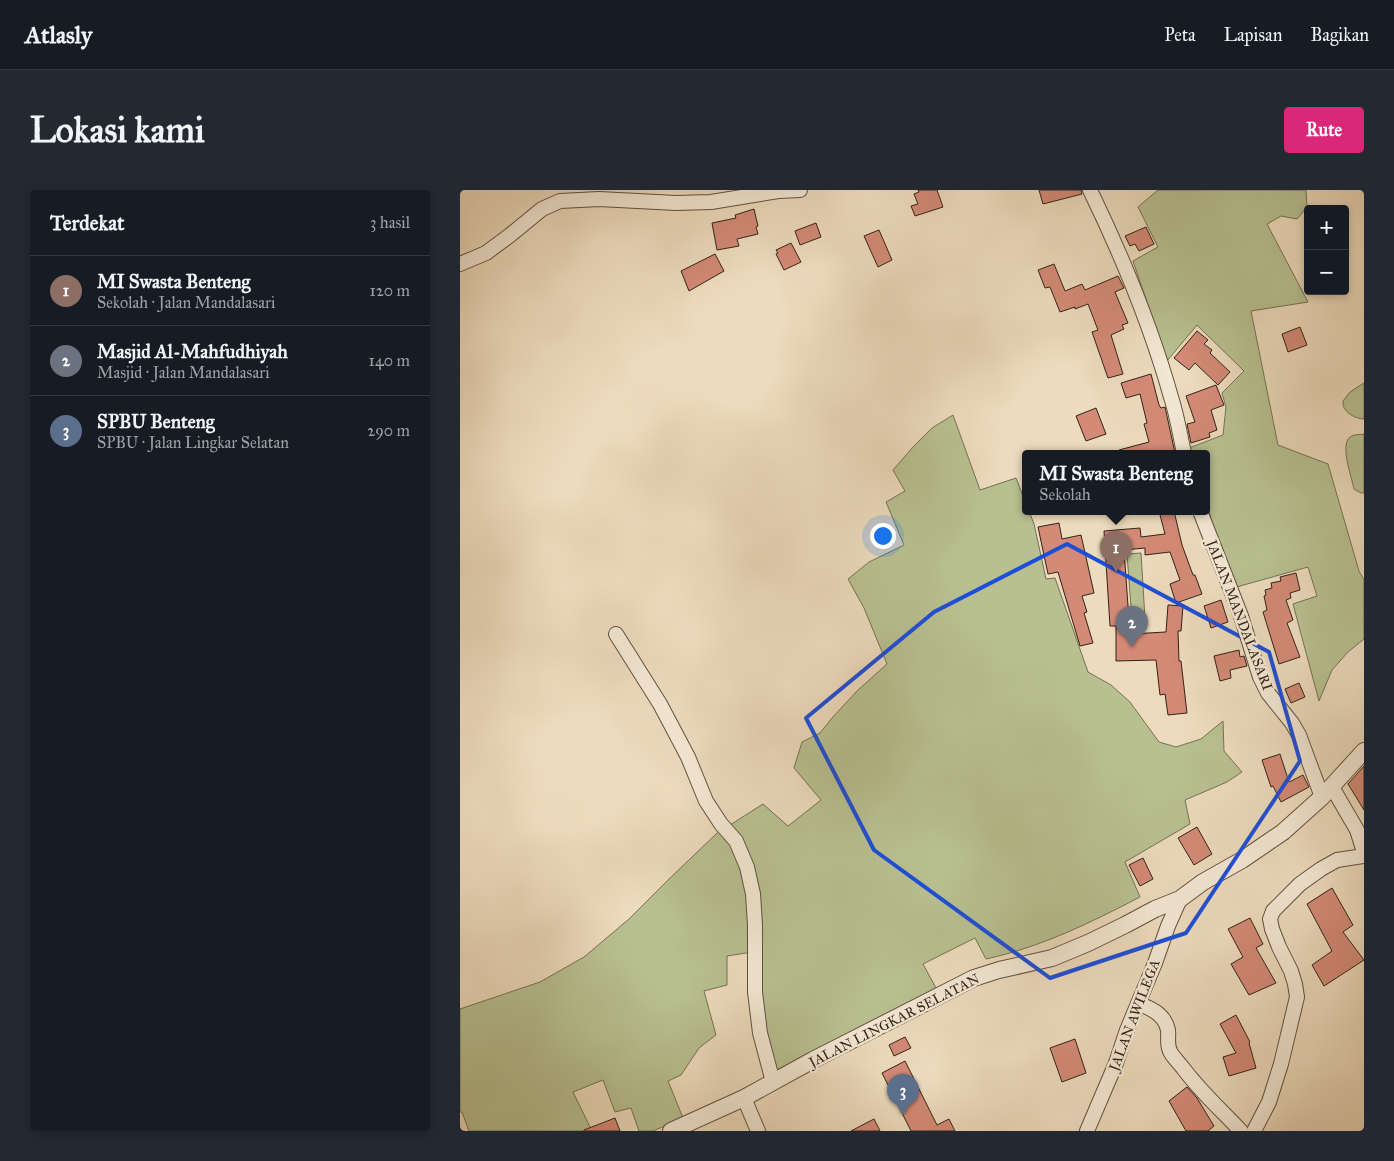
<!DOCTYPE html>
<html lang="id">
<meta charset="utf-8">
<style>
:root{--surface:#171b24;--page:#242831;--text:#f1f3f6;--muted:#9ea1a6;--line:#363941;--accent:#db2777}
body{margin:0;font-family:"IM FELL Great Primer",serif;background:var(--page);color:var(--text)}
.controls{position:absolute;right:15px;top:15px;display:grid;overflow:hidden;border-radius:5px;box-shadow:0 2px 8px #0003}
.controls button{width:45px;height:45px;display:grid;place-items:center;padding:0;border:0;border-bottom:1px solid var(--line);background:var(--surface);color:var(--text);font:25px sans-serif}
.you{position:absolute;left:422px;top:345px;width:18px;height:18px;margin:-12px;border:4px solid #fff;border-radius:50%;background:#1a73e8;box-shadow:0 0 0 8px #1a73e833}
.badge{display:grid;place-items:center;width:32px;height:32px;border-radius:50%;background:var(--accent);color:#fff;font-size:16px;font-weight:700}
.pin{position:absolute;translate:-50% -41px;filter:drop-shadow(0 1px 2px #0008)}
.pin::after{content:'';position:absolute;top:26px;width:18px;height:15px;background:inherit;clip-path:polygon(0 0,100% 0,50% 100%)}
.popup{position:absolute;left:562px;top:260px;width:188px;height:65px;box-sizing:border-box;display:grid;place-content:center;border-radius:5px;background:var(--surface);filter:drop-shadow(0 1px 4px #0005);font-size:16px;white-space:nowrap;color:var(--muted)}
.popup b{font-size:19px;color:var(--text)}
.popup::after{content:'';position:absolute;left:50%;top:100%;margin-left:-10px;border:10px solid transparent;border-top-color:var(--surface)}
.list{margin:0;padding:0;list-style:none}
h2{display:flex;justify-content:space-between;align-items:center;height:65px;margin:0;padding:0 20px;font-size:21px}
h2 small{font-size:16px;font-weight:400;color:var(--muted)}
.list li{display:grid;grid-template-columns:32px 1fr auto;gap:15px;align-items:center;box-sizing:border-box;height:70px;padding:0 20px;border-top:1px solid var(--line)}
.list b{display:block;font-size:19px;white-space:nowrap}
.list p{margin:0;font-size:16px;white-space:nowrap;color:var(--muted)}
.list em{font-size:16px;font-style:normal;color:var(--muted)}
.map{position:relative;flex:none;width:904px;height:941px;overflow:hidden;border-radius:5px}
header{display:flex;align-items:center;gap:30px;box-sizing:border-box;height:70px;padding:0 25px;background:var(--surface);border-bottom:1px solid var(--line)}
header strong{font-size:24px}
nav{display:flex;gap:28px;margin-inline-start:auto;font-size:18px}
.intro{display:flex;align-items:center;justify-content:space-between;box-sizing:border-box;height:120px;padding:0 30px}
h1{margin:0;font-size:35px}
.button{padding:12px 22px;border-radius:5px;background:var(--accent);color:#fff;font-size:18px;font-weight:700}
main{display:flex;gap:30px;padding:0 30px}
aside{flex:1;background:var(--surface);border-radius:5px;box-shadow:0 2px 8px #0003}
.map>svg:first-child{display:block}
.green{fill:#b8c091;stroke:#757154}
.building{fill:#d38a77;stroke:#322218}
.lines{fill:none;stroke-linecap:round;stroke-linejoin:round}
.minor-casing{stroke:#615041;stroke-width:16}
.tertiary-casing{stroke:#615041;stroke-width:18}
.minor{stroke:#f3e8d4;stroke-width:14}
.tertiary{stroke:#f3e8d4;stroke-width:16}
.marked{fill:none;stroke:#1d4ed8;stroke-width:4;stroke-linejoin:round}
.labels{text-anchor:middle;stroke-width:5;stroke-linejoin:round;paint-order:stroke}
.street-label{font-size:14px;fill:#322218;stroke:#f3e8d4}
</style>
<header>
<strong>Atlasly</strong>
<nav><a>Peta</a><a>Lapisan</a><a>Bagikan</a></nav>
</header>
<div class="intro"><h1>Lokasi kami</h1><a class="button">Rute</a></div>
<main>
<aside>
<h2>Terdekat<small>3 hasil</small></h2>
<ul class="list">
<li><span class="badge" style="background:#8d6e63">1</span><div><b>MI Swasta Benteng</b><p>Sekolah · Jalan Mandalasari</p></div><em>120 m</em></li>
<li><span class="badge" style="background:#6b7280">2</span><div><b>Masjid Al-Mahfudhiyah</b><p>Masjid · Jalan Mandalasari</p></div><em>140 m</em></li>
<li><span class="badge" style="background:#5c6f8a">3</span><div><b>SPBU Benteng</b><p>SPBU · Jalan Lingkar Selatan</p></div><em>290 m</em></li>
</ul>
</aside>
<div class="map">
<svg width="904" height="941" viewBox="0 0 904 941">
<rect width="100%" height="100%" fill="#eddbbd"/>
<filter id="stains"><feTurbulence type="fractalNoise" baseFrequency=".004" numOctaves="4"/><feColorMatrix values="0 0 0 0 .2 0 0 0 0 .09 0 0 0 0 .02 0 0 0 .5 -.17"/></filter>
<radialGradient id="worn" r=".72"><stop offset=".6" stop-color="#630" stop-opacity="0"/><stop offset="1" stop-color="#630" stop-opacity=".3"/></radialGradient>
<g class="green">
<path d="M 698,0 L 846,0 L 847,17 L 837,29 L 821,26 L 807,34 L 848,112 L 791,121 L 818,255 L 868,274 L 899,381 L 904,390 L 904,449 L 888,462 L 872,480 L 859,511 L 833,414 L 857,406 L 848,377 L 773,398 L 746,312 L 746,263 L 731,263 L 729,258 L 763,245 L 766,217 L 762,203 L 784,181 L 737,135 L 707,171 L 673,71 L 698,57 L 678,17 Z"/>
<path d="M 904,193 L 904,229 C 898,229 888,225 885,219 C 883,217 883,214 883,211 L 890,202 Z"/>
<path d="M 493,225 L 520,300 L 556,288 L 566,314 L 566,321 L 569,321 L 574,334 L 586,389 L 595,388 L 628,482 L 651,495 L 670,512 L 699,552 L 716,557 L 741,549 L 763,531 L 764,561 L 782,582 L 767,592 L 725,610 L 730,634 L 665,672 L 680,707 C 630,733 581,757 526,769 L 515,748 L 463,774 L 476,798 L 315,882 L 306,840 L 300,797 L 299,761 L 267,766 L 267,795 L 244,801 L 256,845 L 239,858 L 221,885 L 208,891 L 223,928 L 193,941 L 179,941 L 171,918 L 155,922 L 143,890 L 113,902 L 132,941 L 9,941 L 2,922 L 0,922 L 0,819 L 80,792 L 124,767 L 169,729 L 206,692 L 256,644 L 303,614 L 328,636 L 361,610 L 334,578 L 342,552 L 360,543 L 372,528 L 397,501 L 427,474 L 404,418 L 388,389 L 409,372 L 444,355 L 426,312 L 445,301 L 433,280 L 453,257 L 472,238 Z"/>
<path d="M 904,244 L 904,303 L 901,303 L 894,299 C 892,288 878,251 892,246 C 895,244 900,245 904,244 Z"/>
<path d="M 681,363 L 685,429 L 672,430 L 667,364 Z"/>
</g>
<g class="building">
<path d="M 458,0 L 477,0 L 483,17 L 455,26 L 451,16 L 458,14 L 454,4 L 459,2 Z"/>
<path d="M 579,0 L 621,0 L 622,4 L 583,14 Z"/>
<path d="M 294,19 L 298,36 L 296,37 L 298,44 L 277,49 L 279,56 L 257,60 L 252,33 L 276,28 L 275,25 Z"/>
<path d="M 356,33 L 361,47 L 340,55 L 335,41 Z"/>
<path d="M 686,37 L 694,54 L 679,61 L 675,54 L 670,56 L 665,46 Z"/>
<path d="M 419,40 L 432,70 L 418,77 L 404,46 Z"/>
<path d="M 331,53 L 341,72 L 324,80 L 316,64 L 318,63 L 316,60 Z"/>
<path d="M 255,64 L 264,81 L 229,101 L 221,81 Z"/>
<path d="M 594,74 L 605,101 L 622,94 L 625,100 L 658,86 L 664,98 L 655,102 L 668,133 L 662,135 L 664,139 L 651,145 L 663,184 L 648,188 L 632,142 L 638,140 L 628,114 L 615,119 L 615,117 L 600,122 L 590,97 L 585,98 L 578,80 Z"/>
<path d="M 840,137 L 847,155 L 828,162 L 822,144 Z"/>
<path d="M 737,141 L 748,150 L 744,154 L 752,160 L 750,163 L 770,182 L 758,195 L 735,173 L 729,180 L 714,168 Z"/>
<path d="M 691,184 L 699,215 L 701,218 L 705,217 L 715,263 L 660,263 L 659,260 L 689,252 L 684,234 L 687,233 L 680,204 L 666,208 L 661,193 Z"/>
<path d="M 756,195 L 764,215 L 751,220 L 757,240 L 749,243 L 750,247 L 731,253 L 727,234 L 735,232 L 726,206 Z"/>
<path d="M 636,218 L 646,244 L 626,251 L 616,226 Z"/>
<path d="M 699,321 L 714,321 L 722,355 L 733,385 L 735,385 L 742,404 L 716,413 L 710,394 L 720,390 L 710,362 L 685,365 L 685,358 L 664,360 L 670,444 L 706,442 L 708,415 L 723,416 L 721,441 L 718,441 L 719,471 L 721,471 L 727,523 L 708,525 L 705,504 L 700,505 L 696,470 L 656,471 L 656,436 L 650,436 L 644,341 L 680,338 L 681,347 L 705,344 Z"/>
<path d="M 599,333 L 602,349 L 621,345 L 634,403 L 622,406 L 627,422 L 624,423 L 633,453 L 620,456 L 598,382 L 588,384 L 578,337 Z"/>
<path d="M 836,383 L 840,400 L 830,403 L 831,408 L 826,410 L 833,430 L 827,433 L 840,467 L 819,474 L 803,422 L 807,420 L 804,406 L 806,405 L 805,400 L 812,398 L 811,393 L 821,391 L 820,387 Z"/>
<path d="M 761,410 L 768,432 L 751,438 L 744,416 Z"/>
<path d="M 779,460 L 780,467 L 784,466 L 787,476 L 770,480 L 771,488 L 760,491 L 754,466 Z"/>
<path d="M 839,493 L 845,507 L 831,513 L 825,499 Z"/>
<path d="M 820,564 L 829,592 L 843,585 L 849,597 L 821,612 L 813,596 L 811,597 L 802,570 Z"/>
<path d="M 904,576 L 904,620 L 888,594 Z"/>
<path d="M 737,637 L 752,664 L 734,675 L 718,648 Z"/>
<path d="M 683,668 L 693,689 L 680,696 L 669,675 Z"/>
<path d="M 872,698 L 893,735 L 883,742 L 904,770 L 864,796 L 852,775 L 872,761 L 847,714 Z"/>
<path d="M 790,728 L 803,754 L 796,758 L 816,793 L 789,805 L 771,774 L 783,767 L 768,739 Z"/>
<path d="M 776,825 L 790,852 L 789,853 L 796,878 L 769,886 L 763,867 L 776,863 L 760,834 Z"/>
<path d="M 445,847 L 451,858 L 434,866 L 429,855 Z"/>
<path d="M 615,849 L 626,883 L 602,892 L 590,858 Z"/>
<path d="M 445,871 L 477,935 L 489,929 L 495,941 L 451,941 L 422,883 Z"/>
<path d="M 727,897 L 737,908 L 754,936 L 748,941 L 726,941 L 709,911 Z"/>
<path d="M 155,928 L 160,941 L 124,941 L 124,940 Z"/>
<path d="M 414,929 L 420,941 L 391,941 Z"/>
</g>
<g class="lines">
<g class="minor-casing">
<g id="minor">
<path d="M 630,0 C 662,66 691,136 711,207 C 717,225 720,245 724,263"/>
<path d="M 0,74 L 26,63 L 49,46 L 82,19 L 100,11 L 139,9 L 216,13 L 251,12 L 318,1 L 340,0"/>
<path d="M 740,321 L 781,426 L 800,487 L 808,503 L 832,533 L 839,545 L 862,607"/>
<path d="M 156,444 L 200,514 L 228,567 L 246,611 L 261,634 L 276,651 L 287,677 L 293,704 L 295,735 L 295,802 L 300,843 L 313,892"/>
<path d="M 872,597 L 897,640 L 904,662"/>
<path d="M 678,814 C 692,818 705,825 708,840 C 709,849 706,855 711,863 C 714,868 719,873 723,878 C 740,901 761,920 781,941"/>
<path d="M 284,908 L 298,941"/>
<path d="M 627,941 L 656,873 L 667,840 L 695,773 L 708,736 L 720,709"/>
<path d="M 794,941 L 809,912 L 821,874 L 837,807 L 835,794 L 831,781 L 819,757 L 812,739 L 810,729 L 813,721 L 840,694 L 861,679 L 877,670 L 904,666"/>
</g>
</g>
<g class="tertiary-casing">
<path id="tertiary" d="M 211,941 L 284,908 L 353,870 L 514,788 L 539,780 L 592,768 L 628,753 L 665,735 L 695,719 L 720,709 L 743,692 L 782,670 L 823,642 L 862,607 L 904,561"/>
</g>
<use href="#minor" class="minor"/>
<use href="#tertiary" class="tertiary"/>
</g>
<path class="marked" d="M 607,354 L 809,462 L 840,571 L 726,743 L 590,788 L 414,660 L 346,528 L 474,422 Z"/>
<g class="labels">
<g class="street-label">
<text transform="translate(780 425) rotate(69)" y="5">JALAN MANDALASARI</text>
<text transform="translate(674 825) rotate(-69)" y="5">JALAN AWILEGA</text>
<text transform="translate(434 830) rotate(-27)" y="5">JALAN LINGKAR SELATAN</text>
</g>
</g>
<rect width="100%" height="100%" filter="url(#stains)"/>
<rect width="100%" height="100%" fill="url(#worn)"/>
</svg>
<div class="controls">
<button>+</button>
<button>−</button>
</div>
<div class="you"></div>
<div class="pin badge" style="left:656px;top:382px;background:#8d6e63">1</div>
<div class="popup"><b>MI Swasta Benteng</b>Sekolah</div>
<div class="pin badge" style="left:672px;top:457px;background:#6b7280">2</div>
<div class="pin badge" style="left:443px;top:925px;background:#5c6f8a">3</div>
</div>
</main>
